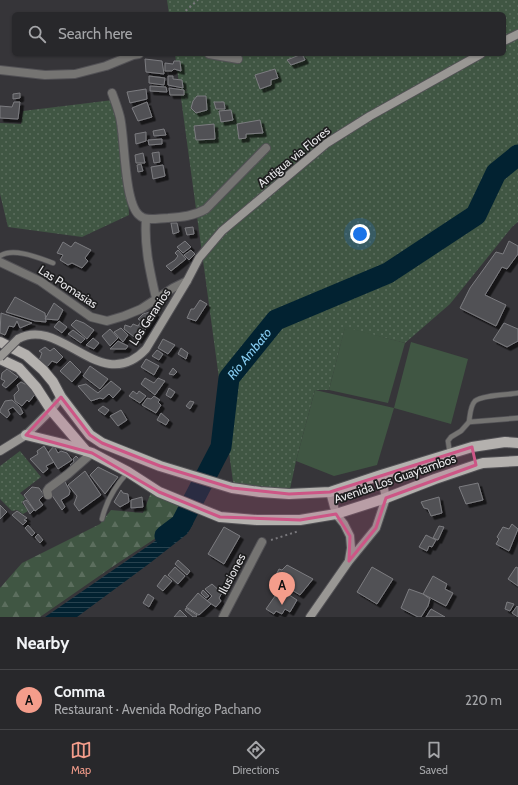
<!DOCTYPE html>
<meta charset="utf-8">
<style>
:root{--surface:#28282b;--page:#343437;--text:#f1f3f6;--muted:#a5a6a9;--line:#444447;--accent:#f49d8b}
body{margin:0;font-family:Cabin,sans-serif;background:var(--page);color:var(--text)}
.you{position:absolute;left:360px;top:234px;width:14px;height:14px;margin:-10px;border:3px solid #fff;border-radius:50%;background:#1a73e8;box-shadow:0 0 0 6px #1a73e833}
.badge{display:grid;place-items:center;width:26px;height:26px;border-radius:50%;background:var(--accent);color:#111;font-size:13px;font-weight:700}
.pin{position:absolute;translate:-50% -33px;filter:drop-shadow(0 1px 2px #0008)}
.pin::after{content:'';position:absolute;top:21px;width:14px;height:12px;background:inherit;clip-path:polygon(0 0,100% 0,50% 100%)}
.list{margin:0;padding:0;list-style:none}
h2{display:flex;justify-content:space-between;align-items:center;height:52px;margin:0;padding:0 16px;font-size:17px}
h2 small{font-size:13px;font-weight:400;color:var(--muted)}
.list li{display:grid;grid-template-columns:26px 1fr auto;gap:12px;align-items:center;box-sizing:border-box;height:60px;padding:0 16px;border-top:1px solid var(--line)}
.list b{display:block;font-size:15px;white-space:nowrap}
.list p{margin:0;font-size:13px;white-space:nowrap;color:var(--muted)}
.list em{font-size:13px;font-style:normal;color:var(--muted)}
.icon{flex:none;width:22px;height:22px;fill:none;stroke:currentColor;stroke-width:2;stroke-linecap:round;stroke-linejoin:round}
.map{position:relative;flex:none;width:518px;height:617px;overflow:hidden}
.search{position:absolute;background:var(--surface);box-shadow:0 1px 3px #0004;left:12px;right:12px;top:12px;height:44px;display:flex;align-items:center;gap:10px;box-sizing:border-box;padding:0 14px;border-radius:6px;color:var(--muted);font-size:15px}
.sheet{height:112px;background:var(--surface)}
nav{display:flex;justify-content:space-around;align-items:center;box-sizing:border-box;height:56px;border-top:1px solid var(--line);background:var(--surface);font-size:11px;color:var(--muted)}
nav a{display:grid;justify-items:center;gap:2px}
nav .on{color:var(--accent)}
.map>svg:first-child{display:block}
.grass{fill:url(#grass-dots)}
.forest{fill:url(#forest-firs)}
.garden{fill:#405643}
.water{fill:url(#water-rules)}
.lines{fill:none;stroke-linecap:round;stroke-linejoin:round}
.river{stroke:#022231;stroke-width:21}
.building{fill:#515155;stroke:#7c7c80;filter:url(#shadow)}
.lane-casing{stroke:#525155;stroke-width:6}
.street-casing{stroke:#525155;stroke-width:10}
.secondary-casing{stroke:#525155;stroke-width:10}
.primary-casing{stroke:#525155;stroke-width:12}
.path{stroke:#79787c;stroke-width:2;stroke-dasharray:2 3;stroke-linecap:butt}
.lane{stroke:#757472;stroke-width:4.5}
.street{stroke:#757472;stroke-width:8}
.secondary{stroke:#999794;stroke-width:8}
.primary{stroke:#b4b1ae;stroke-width:10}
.secondary-bridge-casing{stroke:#525155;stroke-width:10;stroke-linecap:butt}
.secondary-bridge{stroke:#999794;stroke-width:8}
.marked{fill:#cd5686;fill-opacity:0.2;stroke:#cd5686;stroke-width:3;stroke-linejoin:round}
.labels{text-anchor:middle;stroke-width:3.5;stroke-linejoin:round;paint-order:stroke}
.street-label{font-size:12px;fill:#e8e7ea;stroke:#1d1d1e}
.water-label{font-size:13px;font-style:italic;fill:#84caf0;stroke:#1d1d1e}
</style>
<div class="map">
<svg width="518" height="617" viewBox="0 0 518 617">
<defs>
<pattern id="grass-dots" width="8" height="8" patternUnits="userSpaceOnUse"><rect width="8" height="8" fill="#405643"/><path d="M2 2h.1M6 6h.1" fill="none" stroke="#5c6e5e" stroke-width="1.8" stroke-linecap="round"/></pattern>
<pattern id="forest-firs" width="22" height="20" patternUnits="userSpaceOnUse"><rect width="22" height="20" fill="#405643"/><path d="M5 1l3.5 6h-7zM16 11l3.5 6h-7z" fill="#5c6e5e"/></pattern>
<pattern id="water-rules" width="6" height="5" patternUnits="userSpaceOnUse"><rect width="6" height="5" fill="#022231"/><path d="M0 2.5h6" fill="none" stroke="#27424f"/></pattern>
<filter id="shadow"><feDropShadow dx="3.5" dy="3.5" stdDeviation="0" flood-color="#0009"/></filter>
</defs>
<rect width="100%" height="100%" fill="#363539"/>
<g class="grass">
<path d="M 167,0 L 518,0 L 518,222 L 512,227 L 450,304 L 405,343 L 345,328 L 329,390 L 315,390 L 296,461 L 289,494 L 234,489 L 175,54 L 504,54 L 504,14 L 169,14 Z"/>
<path d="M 113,100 L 126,154 L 129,215 L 82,237 L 8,227 L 0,194 L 0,123 L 21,124 L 23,111 Z"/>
<path d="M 20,451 L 41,477 L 20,493 L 25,498 L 22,503 L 28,511 L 23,514 L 17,510 L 12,511 L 0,499 L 0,466 Z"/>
</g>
<path class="forest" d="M 152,490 L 181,507 L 159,536 L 115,565 L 40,617 L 0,617 L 0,588 L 22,563 L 100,524 L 111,510 L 143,513 Z"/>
<g class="garden">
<path d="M 345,327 L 405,343 L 388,403 L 329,390 Z"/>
<path d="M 411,342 L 468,359 L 451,424 L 394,408 L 377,465 L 334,476 L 296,461 L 315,390 L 394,408 Z"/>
</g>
<path class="water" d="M 181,513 L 193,524 L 187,534 L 150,563 L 77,617 L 45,617 L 161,537 Z"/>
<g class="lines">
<path class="river" id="s1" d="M 165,536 L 181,524 L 221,447 L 229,378 L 276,320 L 388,273 L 476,215 L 496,173 L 518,155"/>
</g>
<g class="building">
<path d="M 302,54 L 305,60 L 291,65 L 287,60 Z"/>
<path d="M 145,59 L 162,61 L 164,74 L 146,72 Z"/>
<path d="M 174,61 L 180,61 L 181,71 L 174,69 L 172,71 L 165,71 L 165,63 L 173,64 Z"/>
<path d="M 275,69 L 278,78 L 271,80 L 271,85 L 260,89 L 255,75 Z"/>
<path d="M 149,76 L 165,78 L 164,85 L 149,83 Z"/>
<path d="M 168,76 L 173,76 L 173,79 L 182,80 L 183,88 L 168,85 Z"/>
<path d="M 150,86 L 166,87 L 167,92 L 150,91 Z"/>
<path d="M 169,88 L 184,90 L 184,95 L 170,95 Z"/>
<path d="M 146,89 L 147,99 L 130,103 L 127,92 Z"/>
<path d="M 20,93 L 20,98 L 13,99 L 13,94 Z"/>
<path d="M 197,96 L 206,96 L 207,110 L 196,113 L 191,108 L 193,101 Z"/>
<path d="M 14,102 L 20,102 L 18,119 L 0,118 L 0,106 L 12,107 Z"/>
<path d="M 147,102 L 152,117 L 138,121 L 132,108 Z"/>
<path d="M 214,102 L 224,102 L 225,109 L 216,109 Z"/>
<path d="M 231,110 L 233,120 L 221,122 L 219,111 Z"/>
<path d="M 260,120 L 263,133 L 246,134 L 246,138 L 239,139 L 237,124 Z"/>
<path d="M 214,124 L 215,139 L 196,140 L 194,126 Z"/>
<path d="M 164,129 L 166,135 L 154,136 L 153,131 Z"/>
<path d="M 146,132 L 146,141 L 136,144 L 135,134 Z"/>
<path d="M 162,139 L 162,144 L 149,145 L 148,140 Z"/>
<path d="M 159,152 L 160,162 L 154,163 L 152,153 Z"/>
<path d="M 143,153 L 145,163 L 136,163 L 135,155 Z"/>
<path d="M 141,164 L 143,171 L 138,172 L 137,165 Z"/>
<path d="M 163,165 L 165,176 L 153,179 L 151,167 Z"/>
<path d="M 171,223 L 177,223 L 179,232 L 173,234 Z"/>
<path d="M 193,227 L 194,234 L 187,235 L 185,228 Z"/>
<path d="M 185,241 L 191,247 L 183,253 L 177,247 Z"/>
<path d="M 509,241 L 518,246 L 518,254 L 507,269 L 502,267 L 485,295 L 506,305 L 496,326 L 460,308 L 470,288 L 496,252 L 503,254 Z"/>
<path d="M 63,242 L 71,247 L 75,242 L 91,250 L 85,258 L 88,261 L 82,268 L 72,263 L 68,265 L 60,260 L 63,255 L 57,253 Z"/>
<path d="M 178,250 L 186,259 L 171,271 L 166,266 L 175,260 L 178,256 L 175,253 Z"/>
<path d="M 191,250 L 195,254 L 189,260 L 184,255 Z"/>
<path d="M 15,297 L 45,313 L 46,322 L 35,321 L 6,312 Z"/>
<path d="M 200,300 L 207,304 L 196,321 L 187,318 L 191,309 L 194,309 Z"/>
<path d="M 54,303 L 63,310 L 58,320 L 45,319 Z"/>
<path d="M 153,311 L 156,314 L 138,340 L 124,329 L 125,325 L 131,327 L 133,324 L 138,326 L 141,321 L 138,319 L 143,314 Z"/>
<path d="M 1,313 L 32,323 L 20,328 L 17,321 L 14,327 L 9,326 L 5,335 L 0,333 Z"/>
<path d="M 76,320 L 84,323 L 94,330 L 87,339 L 71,325 Z"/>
<path d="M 59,321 L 67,327 L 62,333 L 54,327 Z"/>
<path d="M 504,323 L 518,329 L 518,341 L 507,347 L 493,340 Z"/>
<path d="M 121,328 L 128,335 L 123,342 L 114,332 Z"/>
<path d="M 110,329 L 118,338 L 110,346 L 102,336 Z"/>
<path d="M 73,330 L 85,339 L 81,343 L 68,334 Z"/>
<path d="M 93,338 L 99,343 L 94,349 L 86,345 Z"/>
<path d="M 163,339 L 175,345 L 168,354 L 158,348 Z"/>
<path d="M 118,341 L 128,346 L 126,349 L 110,349 Z"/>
<path d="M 45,347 L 50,351 L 54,348 L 63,357 L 57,363 L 52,361 L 47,367 L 38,363 L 42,353 L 39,351 Z"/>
<path d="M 181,348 L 188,353 L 186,359 L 178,354 Z"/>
<path d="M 157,350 L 163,354 L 159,360 L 152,356 Z"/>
<path d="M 146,359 L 159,366 L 154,375 L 141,367 Z"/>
<path d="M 70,361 L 81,372 L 72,382 L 60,371 Z"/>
<path d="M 90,366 L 108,379 L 100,389 L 83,376 Z"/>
<path d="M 173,368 L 177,372 L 174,375 L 169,374 Z"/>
<path d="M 7,369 L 18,377 L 6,388 L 2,385 L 5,381 L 1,379 L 2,373 Z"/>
<path d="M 145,378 L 154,383 L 158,378 L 165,381 L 155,395 L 141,384 Z"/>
<path d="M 111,381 L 121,389 L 113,398 L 109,394 L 103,399 L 100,398 L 91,401 L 78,386 L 86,384 L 98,393 Z"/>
<path d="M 21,382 L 25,384 L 29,383 L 36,393 L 29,402 L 27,400 L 22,406 L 15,401 L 14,395 L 19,390 L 17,385 Z"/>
<path d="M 169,388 L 175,392 L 171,398 L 166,395 Z"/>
<path d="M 133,391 L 137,394 L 139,391 L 146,396 L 140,403 L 129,396 Z"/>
<path d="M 154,396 L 160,400 L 158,402 L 161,405 L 156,413 L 142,405 L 147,398 L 151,399 Z"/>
<path d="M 12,400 L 20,407 L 23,413 L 20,415 L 13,407 L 8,410 L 10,414 L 7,418 L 0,412 L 0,410 L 5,401 Z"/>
<path d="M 190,401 L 194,402 L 190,409 L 186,406 Z"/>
<path d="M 103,406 L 109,410 L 105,415 L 98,410 Z"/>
<path d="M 121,410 L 127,420 L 118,426 L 110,416 Z"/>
<path d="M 161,413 L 169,420 L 166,425 L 157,420 Z"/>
<path d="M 44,446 L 54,462 L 46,466 L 48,469 L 43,473 L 30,459 L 38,454 L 37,451 Z"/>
<path d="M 54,446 L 58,453 L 61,451 L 67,453 L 72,460 L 58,469 L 48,453 Z"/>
<path d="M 76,456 L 80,460 L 72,467 L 70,465 L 74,462 L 73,459 Z"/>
<path d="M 98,467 L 118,477 L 105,494 L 90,475 Z"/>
<path d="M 85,471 L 101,495 L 79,511 L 74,504 L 77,496 L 68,485 Z"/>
<path d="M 64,480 L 70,491 L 69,495 L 61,500 L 65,507 L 62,510 L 49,491 Z"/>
<path d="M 478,483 L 483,500 L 466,504 L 459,487 Z"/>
<path d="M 32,487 L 39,488 L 44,495 L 39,500 L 43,505 L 35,511 L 24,495 Z"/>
<path d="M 121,490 L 123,493 L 128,494 L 129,502 L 120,507 L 114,502 Z"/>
<path d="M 142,497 L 143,507 L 131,508 L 131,500 Z"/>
<path d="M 439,497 L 442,513 L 431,516 L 428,509 L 424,508 L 421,502 Z"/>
<path d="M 26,500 L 34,510 L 30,514 L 23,502 Z"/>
<path d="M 0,505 L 7,512 L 0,519 Z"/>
<path d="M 17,511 L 27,518 L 24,520 L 27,521 L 23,525 L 12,515 Z"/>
<path d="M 512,524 L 518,529 L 509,551 L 496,544 L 499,539 L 497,537 L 503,527 L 509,529 Z"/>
<path d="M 28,525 L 35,533 L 32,536 L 25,528 Z"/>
<path d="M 439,526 L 444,527 L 438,540 L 433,538 Z"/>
<path d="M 224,527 L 240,536 L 224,564 L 208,554 Z"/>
<path d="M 38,534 L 43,540 L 40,543 L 35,537 Z"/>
<path d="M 426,535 L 436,540 L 432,547 L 429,546 L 427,551 L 419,547 Z"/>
<path d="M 178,560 L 190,571 L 187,575 L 175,564 Z"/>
<path d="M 287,565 L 313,579 L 300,595 L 274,579 L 279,569 L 282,570 Z"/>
<path d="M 175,567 L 185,576 L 178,584 L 168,575 Z"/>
<path d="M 372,567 L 393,579 L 377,604 L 357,592 Z"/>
<path d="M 516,567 L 518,568 L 518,586 L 508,579 Z"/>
<path d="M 165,575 L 172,581 L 163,591 L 157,586 Z"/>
<path d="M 433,576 L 447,584 L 445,589 L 453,593 L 446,606 L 423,594 Z"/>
<path d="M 212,584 L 222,593 L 219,598 L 221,601 L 216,607 L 207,601 L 212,596 L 205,589 Z"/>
<path d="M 280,589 L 297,600 L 290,612 L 285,609 L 282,614 L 276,611 L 274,614 L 266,609 Z"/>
<path d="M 409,589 L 423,594 L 430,599 L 428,606 L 421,617 L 418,617 L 401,608 Z"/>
<path d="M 203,590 L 209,596 L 206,598 L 201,593 Z"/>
<path d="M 198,593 L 211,604 L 199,615 L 186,607 Z"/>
<path d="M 148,594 L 154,598 L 149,607 L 143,603 Z"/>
<path d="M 507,602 L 514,604 L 510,611 L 505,609 Z"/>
<path d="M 517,606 L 518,607 L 518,617 L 512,613 Z"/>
<path d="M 186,608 L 197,615 L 196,617 L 193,617 L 185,610 Z"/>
<path d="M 431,609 L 445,617 L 426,617 Z"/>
<path d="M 180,610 L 187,617 L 174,617 Z"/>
</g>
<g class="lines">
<g class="lane-casing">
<g id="lane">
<path d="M 0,256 C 13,247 39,258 53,263"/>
<path d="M 518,393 C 508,395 482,395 475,401 C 470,406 470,416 469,422 L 518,418"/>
<path d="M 450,454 L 448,441 L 451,437 L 461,431 L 469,422"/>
<path d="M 102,519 C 106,502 116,485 128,472"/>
</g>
</g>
<g class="street-casing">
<g id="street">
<path d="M 209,54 L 238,59"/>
<path d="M 0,70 L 45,75 L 75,74 L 106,66 L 133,55 L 139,54"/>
<path d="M 112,93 C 115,101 118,109 120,117 C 125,138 124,202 139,215 C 146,222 159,218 168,218 C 182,217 194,216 206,209 L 266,148"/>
<path d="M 146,219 C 144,246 150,272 156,298"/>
<path d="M 0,262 L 40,281 L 91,317 L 107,321 L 124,316 L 141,309 L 173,288 L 187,281"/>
<path d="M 48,495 L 47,491 L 49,488 L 68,474 L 92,453"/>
<path d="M 223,617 L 262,542"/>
</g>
</g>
<g class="secondary-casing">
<g id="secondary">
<path d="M 504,41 L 518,34"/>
<path d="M 18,339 C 61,315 101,397 146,349 L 187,281 L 199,258 L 222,231 L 327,143 L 370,116 L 481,54"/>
<path d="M 0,451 L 26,435 L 51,410 L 61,397"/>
<path d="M 330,492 L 336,514 L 344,524 L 350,536 L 351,548 L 349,560"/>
<path d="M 310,617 L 349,561 L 376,528 L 386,498 L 381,475"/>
</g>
</g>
<g class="primary-casing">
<g id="primary">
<path d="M 0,342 L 26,355 L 43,370 L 53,382 L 61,397 L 90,435 L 102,443 L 160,466 L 232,488 L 260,492 L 289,494 L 330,492 L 381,475 L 472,447 L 505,442 L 518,443"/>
<path d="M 0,359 L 19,368 L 36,387 L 51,410 L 86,451"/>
<path d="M 26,435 L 63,444 L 92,453 L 128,472 L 159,492 L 220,517 L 257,520 L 300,520 L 336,514 L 386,498 L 435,479 L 476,465 L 483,463 L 518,461"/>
</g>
</g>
<g class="path">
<path d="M 182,14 L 198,0"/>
<path d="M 271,540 L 299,531"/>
</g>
<use href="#lane" class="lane"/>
<use href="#street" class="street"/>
<use href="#secondary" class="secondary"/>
<use href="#primary" class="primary"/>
<g class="secondary-bridge-casing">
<path id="secondary-bridge" d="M 0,357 L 18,339"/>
</g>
<use href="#secondary-bridge" class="secondary-bridge"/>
</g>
<path class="marked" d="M 61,397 L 90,435 L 102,443 L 160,466 L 232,488 L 289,494 L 330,492 L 472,447 L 476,465 L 386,498 L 376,528 L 349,561 L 350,536 L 336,514 L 300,520 L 220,517 L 159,492 L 92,453 L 26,435 Z"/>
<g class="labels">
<g class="street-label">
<text transform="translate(294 157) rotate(-39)" y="4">Antigua via Flores</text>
<text transform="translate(68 287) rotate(33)" y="4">Las Pomasias</text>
<text transform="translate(150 317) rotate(-57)" y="4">Los Geranios</text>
<text transform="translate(395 479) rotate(-19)" y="4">Avenida Los Guaytambos</text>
<text transform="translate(232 574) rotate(-62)" y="4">Ilusiones</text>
</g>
<g class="water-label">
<text dy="5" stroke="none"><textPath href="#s1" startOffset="208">Río Ambato</textPath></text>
</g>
</g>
</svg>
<div class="you"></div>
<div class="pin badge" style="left:282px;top:605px">A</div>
<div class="search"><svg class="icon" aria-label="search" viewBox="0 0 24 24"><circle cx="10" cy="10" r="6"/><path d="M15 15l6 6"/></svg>Search here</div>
</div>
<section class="sheet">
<h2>Nearby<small></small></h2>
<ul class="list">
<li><span class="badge">A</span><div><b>Comma</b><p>Restaurant · Avenida Rodrigo Pachano</p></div><em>220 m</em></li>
</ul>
</section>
<nav>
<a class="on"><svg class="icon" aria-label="map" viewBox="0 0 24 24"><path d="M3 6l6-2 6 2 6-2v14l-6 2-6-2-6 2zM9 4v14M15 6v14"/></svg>Map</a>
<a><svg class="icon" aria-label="directions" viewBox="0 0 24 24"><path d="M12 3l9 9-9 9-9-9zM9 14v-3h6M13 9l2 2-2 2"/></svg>Directions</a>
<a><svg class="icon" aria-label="saved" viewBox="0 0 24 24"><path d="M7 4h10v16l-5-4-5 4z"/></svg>Saved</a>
</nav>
